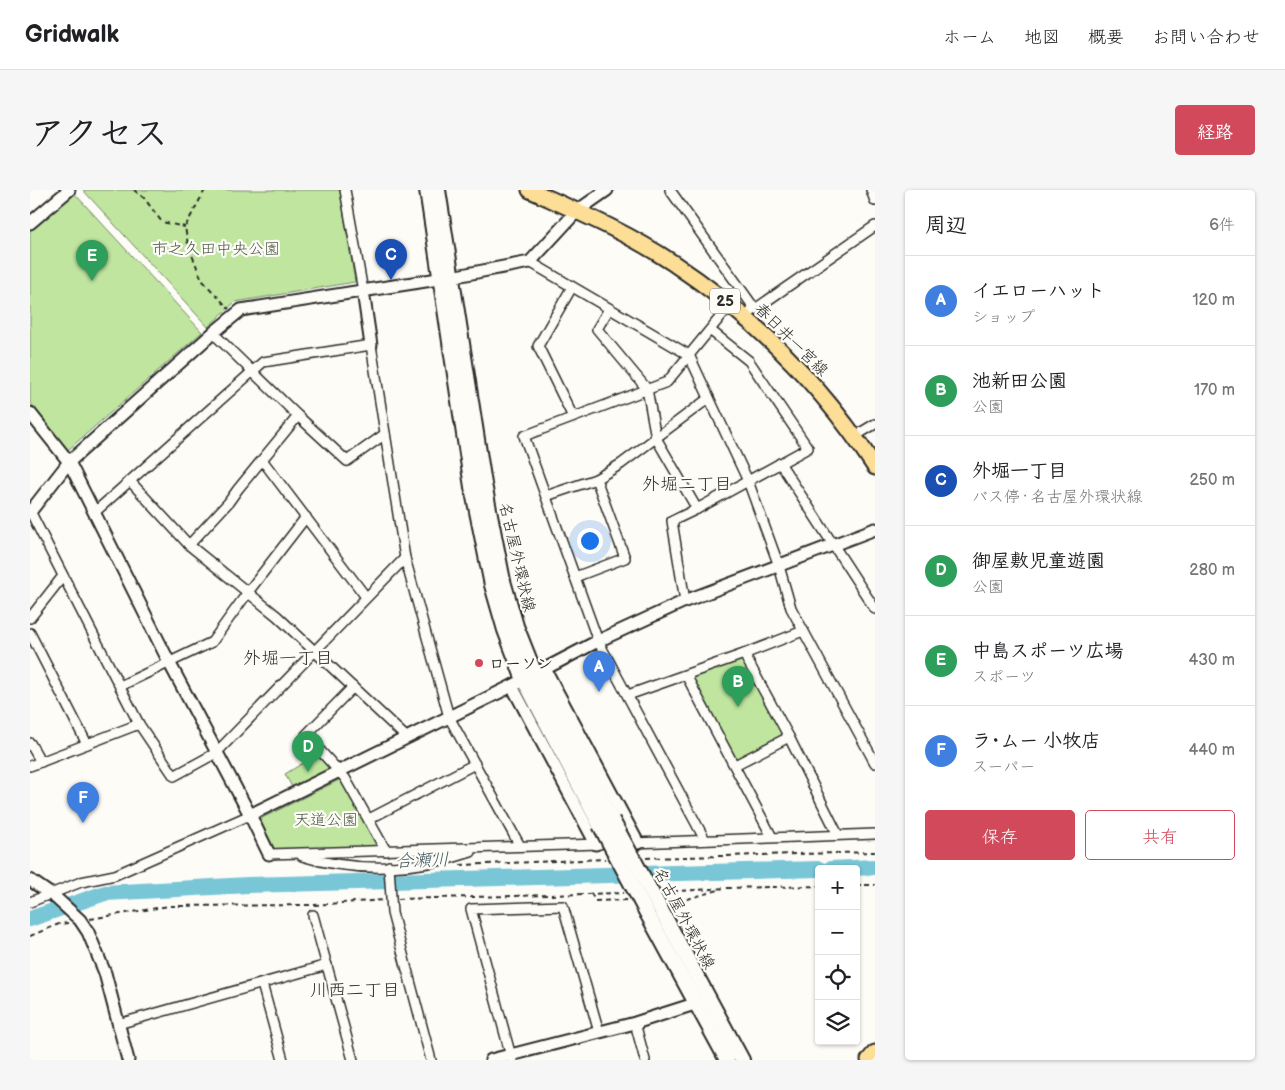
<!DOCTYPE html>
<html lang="ja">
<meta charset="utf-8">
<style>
:root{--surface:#fff;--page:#f6f6f6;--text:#202124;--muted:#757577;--line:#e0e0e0;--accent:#d1495b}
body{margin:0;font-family:"Balsamiq Sans","Klee One",sans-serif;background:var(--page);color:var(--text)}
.controls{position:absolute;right:15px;bottom:15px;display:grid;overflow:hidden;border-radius:5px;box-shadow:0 1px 4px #0004}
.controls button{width:45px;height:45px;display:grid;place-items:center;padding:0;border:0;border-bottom:1px solid var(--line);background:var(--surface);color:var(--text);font:25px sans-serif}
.you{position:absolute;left:559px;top:350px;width:18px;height:18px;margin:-12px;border:4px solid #fff;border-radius:50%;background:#1a73e8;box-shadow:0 0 0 8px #1a73e833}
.badge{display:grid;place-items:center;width:32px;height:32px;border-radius:50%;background:var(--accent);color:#fff;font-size:16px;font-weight:700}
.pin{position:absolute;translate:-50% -41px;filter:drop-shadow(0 1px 2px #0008)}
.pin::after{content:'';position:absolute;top:26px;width:18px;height:15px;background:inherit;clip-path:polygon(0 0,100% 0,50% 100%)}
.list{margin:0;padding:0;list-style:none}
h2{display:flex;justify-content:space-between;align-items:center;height:65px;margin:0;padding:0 20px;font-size:21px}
h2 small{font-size:16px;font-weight:400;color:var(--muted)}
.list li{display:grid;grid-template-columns:32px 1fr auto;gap:15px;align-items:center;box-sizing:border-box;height:90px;padding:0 20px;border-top:1px solid var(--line)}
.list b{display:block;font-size:19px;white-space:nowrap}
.list p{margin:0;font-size:16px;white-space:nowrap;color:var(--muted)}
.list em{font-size:16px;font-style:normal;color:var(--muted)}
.actions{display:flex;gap:10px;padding:15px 20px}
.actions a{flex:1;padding:11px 0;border:1px solid var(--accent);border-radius:5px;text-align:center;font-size:18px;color:var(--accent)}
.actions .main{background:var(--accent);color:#fff}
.icon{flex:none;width:28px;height:28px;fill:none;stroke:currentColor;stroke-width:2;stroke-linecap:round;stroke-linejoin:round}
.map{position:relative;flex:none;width:845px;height:870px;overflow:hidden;border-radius:5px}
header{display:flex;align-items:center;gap:30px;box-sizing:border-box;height:70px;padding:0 25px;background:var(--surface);border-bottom:1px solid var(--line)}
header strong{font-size:24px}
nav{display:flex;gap:28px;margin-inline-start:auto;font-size:18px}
.intro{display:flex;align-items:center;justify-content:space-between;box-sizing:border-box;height:120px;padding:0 30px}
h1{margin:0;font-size:35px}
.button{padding:12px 22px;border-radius:5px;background:var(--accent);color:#fff;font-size:18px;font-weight:700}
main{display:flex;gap:30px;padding:0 30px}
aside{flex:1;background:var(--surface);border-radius:5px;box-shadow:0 1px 4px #0004}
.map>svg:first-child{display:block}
.green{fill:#bfe59f;stroke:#758865}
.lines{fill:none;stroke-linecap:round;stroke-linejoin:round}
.river{stroke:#79c6d7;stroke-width:16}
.minor-casing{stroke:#2b2b2b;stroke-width:12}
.tertiary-casing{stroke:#2b2b2b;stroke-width:15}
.secondary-casing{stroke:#2b2b2b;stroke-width:18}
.primary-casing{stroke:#2b2b2b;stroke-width:19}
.trunk-casing{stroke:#2b2b2b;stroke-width:19}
.path{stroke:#2b2b2b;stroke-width:2;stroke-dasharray:5 4;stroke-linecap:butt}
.minor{stroke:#fdfcf7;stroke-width:9}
.tertiary{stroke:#fdfcf7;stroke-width:11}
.secondary{stroke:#fdfcf7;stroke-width:14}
.primary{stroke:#fcde96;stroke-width:15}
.trunk{stroke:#fcde96;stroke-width:15}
.secondary-bridge-casing{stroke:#2b2b2b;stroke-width:18;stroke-linecap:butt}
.secondary-bridge{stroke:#fdfcf7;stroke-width:14}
.poi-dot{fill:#d1495b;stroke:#fdfcf7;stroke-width:2}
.labels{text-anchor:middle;stroke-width:4.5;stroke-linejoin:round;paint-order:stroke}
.shield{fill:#fdfcf7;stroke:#6a6a68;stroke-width:1}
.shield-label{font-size:15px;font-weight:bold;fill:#2b2b2b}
.park-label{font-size:16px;fill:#505a48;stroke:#fdfcf7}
.street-label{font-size:16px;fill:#2b2b2b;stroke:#fdfcf7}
.poi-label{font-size:16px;font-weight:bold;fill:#2b2b2b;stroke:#fdfcf7;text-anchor:start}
.neighbourhood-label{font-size:18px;fill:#2b2b2b;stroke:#fdfcf7}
.water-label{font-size:18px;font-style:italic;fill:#425a5f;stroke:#fdfcf7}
</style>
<header>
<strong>Gridwalk</strong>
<nav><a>ホーム</a><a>地図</a><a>概要</a><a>お問い合わせ</a></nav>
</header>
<div class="intro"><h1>アクセス</h1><a class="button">経路</a></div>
<main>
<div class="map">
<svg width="845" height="870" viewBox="0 0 845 870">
<rect width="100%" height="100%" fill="#fdfcf7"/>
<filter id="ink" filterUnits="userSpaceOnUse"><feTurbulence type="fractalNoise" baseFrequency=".02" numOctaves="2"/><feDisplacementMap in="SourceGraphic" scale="10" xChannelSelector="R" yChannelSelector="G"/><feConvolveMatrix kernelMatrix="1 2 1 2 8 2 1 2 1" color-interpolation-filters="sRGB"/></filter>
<g filter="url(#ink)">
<g class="green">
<path d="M 53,0 L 310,0 L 325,92 L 205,112 L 178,137 Z"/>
<path d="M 44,3 L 172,142 L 38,260 L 0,212 L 0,41 Z"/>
<path d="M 710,470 L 714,471 L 752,544 L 752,548 L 710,570 L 706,569 L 663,489 L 665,485 Z"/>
<path d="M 288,564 L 301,580 L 263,599 L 255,584 Z"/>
<path d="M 309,590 L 311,590 L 348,654 L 346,657 L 245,660 L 231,632 L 232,628 Z"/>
</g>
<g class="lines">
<g class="river">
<path d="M 800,679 L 845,677"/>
<path d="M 0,729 L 75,703 L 218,695 L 789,679"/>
</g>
<g class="minor-casing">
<g id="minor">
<path d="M 315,0 L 333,101"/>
<path d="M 640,0 L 725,119"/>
<path d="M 841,0 L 845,11"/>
<path d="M 500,72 L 659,165 L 718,291 L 749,376 L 761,418 L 845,573"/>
<path d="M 542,97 L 508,156 L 543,227"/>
<path d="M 579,119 L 567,139 L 617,199 L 626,248 L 667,319"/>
<path d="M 715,126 L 845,36"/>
<path d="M 183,143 L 268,226 L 317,271 L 355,244"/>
<path d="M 825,246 L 845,234"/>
<path d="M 233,271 L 336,407"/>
<path d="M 750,273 L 845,419"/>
<path d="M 100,291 L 159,355 L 247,426 L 377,548"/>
<path d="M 516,306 L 566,289 L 591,274 L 679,208"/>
<path d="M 0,321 L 109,534 L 144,586 L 186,563 L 375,368"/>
<path d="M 65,322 L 233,172 L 341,155 L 375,368 L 419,527 L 490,656"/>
<path d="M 159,355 L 198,313 L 208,299 L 268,226"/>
<path d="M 545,387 L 595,368 L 566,289"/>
<path d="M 655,411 L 642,331 L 667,319 L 778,258 L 719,171 L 680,140"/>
<path d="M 0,428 L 33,386"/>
<path d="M 0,443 L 57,554"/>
<path d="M 714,464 L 759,547 L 808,645"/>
<path d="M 656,485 L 742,647"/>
<path d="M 90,496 L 182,452 L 218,402 L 276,327"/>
<path d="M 323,497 L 276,545 L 315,588 L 356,661"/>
<path d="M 598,505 L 714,464 L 773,441"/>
<path d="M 0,553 L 11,572"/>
<path d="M 705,575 L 759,547"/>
<path d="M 0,576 L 109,534"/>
<path d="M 339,629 L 445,574"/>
<path d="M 675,650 L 568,451 L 494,246 L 637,192 L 701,114"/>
<path d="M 603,653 L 845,644"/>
<path d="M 239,664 L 570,654"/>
<path d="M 272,666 C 325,683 389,680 441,662"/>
<path d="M 359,676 L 362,723 L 401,870"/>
<path d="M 0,712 L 51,692 L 85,685 L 220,625"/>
<path d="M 283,725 L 323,870"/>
<path d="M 232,794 L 253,870"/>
<path d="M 605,833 L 615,870"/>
<path d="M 88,834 L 297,775"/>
<path d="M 482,870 L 441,719 L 533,716 L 569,842"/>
</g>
</g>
<g class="tertiary-casing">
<g id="tertiary">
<path d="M 0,33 L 39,0"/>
<path d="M 333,101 L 341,155"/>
<path d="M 0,223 L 39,272 L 139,472 L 220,625 L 239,664"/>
<path d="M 0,322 L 39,272 L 183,143 L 211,120 L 421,87 L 500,72 L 547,21 L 577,0"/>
<path d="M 515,479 L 608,653"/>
<path d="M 482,496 L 566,654"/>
<path d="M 220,625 L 482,496 L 568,451 L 655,411 L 845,339"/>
<path d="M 0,690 L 26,708 L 50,730 L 58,742 L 75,783 L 98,870"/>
<path d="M 461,870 L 605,833 L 674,811"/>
</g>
</g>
<g class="secondary-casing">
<g id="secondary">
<path d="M 397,0 L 442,297 L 462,395 L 475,440 L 494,490 L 570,635"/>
<path d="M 408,0 L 454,294 L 473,391 L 486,436 L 505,484 L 582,630"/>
<path d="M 631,720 L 712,870"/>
<path d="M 618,725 L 697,870"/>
</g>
</g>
<g class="primary-casing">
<path id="primary" d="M 500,0 C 549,22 598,43 643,73 C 724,127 792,195 845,277"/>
</g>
<g class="trunk-casing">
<path id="trunk" d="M 839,870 L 845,863"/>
</g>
<g class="path">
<path d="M 104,0 L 114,8 L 132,32 L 155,37"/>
<path d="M 175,0 L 155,37 L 158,55 L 172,90 L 199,119"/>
<path d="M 616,668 L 845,662"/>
<path d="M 430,675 L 575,669"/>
<path d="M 826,695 L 845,695"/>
<path d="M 634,702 L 697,698 L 789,696"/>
<path d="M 561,703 L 565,711 L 599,710"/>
<path d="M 368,709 L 594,703"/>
<path d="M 639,710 L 654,710 L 692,699"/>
<path d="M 60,729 L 139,716 L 284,715 L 354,710"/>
<path d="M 0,746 L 29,734 L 38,733"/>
</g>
<use href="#minor" class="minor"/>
<use href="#tertiary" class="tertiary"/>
<use href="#secondary" class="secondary"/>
<use href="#primary" class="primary"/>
<use href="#trunk" class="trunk"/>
<g class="secondary-bridge-casing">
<g id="secondary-bridge">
<path d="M 582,630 L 631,720"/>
<path d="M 570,635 L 618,725"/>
</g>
</g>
<use href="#secondary-bridge" class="secondary-bridge"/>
</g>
</g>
<circle class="poi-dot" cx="449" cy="473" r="5"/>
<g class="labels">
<rect class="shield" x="680" y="98.5" width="30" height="25" rx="4"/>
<g class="shield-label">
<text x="695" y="116">25</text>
</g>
<g class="park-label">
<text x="186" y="64">市之久田中央公園</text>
<text x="296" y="635">天道公園</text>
</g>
<g class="street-label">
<text transform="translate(762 149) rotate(45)" y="6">春日井一宮線</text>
<text transform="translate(488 367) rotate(77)" y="6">名古屋外環状線</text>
<text transform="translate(655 728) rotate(62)" y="6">名古屋外環状線</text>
</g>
<g class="poi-label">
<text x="459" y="479">ローソン</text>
</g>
<g class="neighbourhood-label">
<text x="657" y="300">外堀二丁目</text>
<text x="258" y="474">外堀一丁目</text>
<text x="325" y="806">川西二丁目</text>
</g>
<g class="water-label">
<text transform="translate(392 670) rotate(-2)" y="6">合瀬川</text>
</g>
</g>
</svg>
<div class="controls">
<button>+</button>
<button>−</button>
<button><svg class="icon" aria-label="locate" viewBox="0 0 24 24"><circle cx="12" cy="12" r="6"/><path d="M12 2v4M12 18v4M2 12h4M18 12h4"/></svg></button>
<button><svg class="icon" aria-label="layers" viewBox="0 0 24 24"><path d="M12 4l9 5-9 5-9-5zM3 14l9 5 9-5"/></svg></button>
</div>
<div class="you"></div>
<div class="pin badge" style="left:569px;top:502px;background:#3f7fe0">A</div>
<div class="pin badge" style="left:708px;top:517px;background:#2e9e5b">B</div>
<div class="pin badge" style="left:361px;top:90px;background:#1a4fb4">C</div>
<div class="pin badge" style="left:278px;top:582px;background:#2e9e5b">D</div>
<div class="pin badge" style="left:62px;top:91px;background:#2e9e5b">E</div>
<div class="pin badge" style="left:53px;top:633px;background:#3f7fe0">F</div>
</div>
<aside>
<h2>周辺<small>6件</small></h2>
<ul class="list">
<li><span class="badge" style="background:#3f7fe0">A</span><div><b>イエローハット</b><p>ショップ</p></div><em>120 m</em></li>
<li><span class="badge" style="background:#2e9e5b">B</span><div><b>池新田公園</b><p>公園</p></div><em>170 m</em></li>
<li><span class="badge" style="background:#1a4fb4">C</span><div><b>外堀一丁目</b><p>バス停 · 名古屋外環状線</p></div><em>250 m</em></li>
<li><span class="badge" style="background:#2e9e5b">D</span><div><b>御屋敷児童遊園</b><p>公園</p></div><em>280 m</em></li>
<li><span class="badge" style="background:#2e9e5b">E</span><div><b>中島スポーツ広場</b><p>スポーツ</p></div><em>430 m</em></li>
<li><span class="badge" style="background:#3f7fe0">F</span><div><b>ラ･ムー 小牧店</b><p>スーパー</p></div><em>440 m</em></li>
</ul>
<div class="actions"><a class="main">保存</a><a>共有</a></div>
</aside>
</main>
